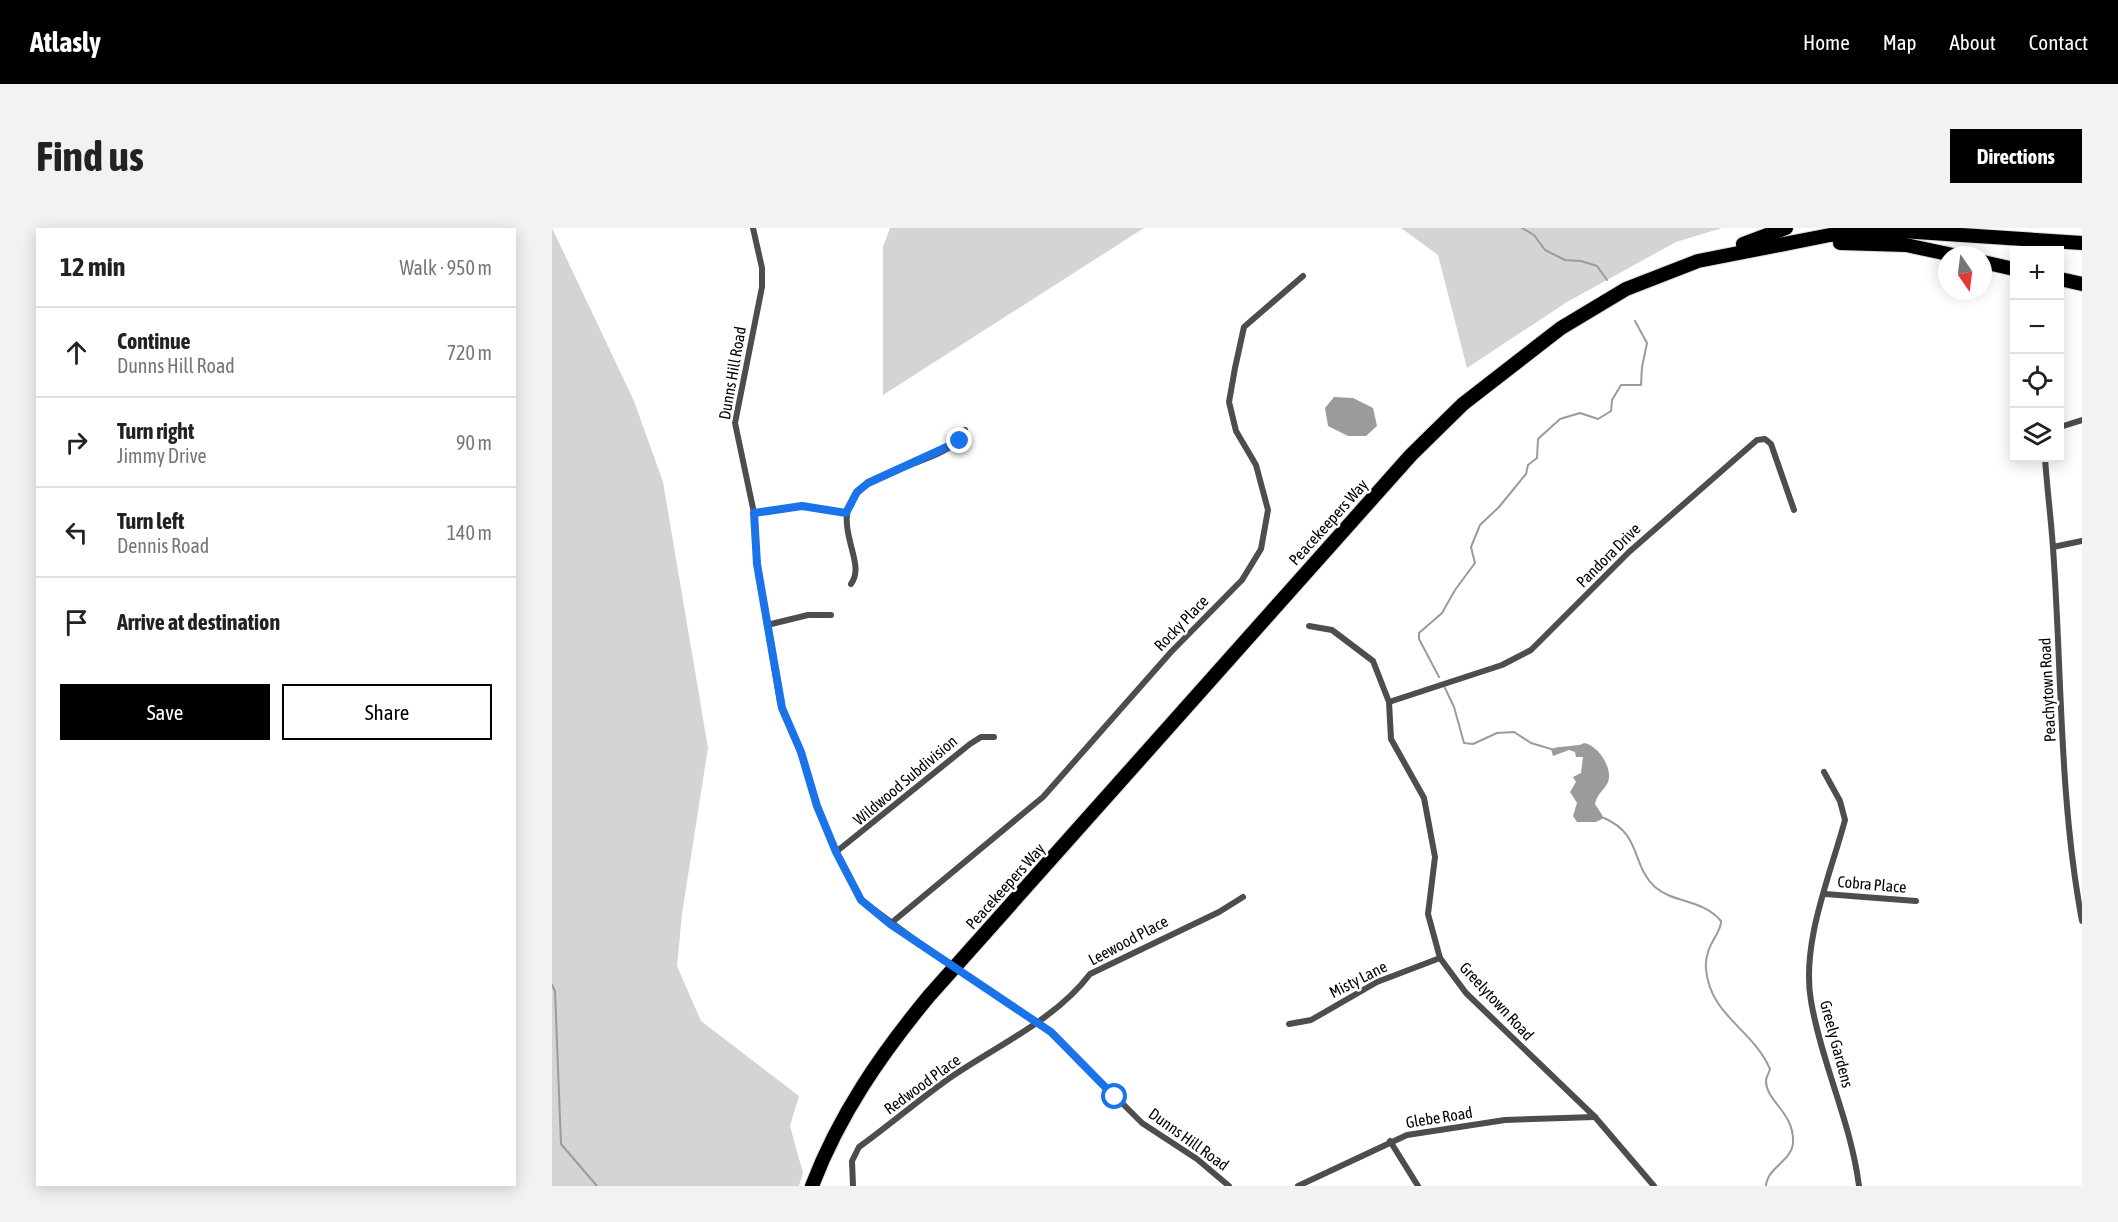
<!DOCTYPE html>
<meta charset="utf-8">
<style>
:root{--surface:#fff;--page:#f2f2f2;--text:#222;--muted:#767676;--line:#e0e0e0;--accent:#000}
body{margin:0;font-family:"Asap Condensed",sans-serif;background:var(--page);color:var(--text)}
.controls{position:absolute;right:18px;top:18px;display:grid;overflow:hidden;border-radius:0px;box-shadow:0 3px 15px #0003}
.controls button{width:54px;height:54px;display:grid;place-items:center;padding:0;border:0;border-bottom:2px solid var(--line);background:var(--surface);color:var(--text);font:30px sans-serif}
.compass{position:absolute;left:1386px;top:18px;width:54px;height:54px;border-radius:50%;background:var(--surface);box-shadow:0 3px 15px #0003;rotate:166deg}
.stop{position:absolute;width:18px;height:18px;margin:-14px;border:4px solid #1a73e8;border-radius:50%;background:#fff}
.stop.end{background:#1a73e8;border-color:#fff;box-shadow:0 2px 6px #0008}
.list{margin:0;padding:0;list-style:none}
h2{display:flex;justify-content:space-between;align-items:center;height:78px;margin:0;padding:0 24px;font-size:26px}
h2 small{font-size:20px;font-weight:400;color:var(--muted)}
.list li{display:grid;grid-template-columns:39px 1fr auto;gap:18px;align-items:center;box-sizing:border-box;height:90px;padding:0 24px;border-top:2px solid var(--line)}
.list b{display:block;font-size:22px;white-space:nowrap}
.list p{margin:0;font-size:20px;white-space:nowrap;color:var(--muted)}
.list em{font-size:20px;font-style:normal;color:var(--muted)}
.actions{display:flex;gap:12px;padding:18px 24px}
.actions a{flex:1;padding:14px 0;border:2px solid var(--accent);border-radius:0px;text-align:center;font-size:21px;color:var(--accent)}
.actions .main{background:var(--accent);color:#fff}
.icon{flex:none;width:33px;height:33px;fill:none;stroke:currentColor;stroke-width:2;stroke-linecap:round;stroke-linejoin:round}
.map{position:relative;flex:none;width:1530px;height:958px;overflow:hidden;border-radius:0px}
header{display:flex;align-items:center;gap:36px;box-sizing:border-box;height:84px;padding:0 30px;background:var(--accent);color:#fff}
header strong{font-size:28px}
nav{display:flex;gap:33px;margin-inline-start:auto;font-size:21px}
.intro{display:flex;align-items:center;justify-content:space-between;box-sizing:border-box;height:144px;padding:0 36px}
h1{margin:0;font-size:42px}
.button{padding:15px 27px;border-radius:0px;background:var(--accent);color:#fff;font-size:21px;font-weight:700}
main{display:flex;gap:36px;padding:0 36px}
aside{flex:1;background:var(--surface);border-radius:0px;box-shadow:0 3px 15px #0003}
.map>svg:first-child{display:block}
.green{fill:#d4d4d4}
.water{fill:#9b9b9b}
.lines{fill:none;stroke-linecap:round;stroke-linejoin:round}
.stream{stroke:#9b9b9b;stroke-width:2}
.highway-casing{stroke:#dbdbdb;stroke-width:16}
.street{stroke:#4d4d4d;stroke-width:6}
.highway{stroke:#000;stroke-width:14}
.street-bridge{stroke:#4d4d4d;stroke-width:6}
.route{stroke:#1a73e8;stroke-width:8}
.labels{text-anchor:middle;stroke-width:5;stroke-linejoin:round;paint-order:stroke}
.street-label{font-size:16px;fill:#000;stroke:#fff}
</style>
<header>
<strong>Atlasly</strong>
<nav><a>Home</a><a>Map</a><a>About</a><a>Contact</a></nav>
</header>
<div class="intro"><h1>Find us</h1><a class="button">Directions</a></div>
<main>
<aside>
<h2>12 min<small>Walk · 950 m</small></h2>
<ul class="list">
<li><svg class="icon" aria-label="ahead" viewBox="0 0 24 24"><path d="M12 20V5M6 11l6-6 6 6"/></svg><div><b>Continue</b><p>Dunns Hill Road</p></div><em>720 m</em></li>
<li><svg class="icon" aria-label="right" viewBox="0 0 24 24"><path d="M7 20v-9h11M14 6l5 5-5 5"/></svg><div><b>Turn right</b><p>Jimmy Drive</p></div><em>90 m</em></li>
<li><svg class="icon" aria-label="left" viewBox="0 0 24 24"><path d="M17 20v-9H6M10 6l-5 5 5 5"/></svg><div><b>Turn left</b><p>Dennis Road</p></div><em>140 m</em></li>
<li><svg class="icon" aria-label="arrive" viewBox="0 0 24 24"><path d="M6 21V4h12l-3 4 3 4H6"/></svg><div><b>Arrive at destination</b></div></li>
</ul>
<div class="actions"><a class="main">Save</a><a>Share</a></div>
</aside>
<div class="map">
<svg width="1530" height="958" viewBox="0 0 1530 958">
<rect width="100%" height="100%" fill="#fff"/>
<g class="green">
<path d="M 0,0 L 82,173 L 111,254 L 156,520 L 130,686 L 125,738 L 149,793 L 247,868 L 238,898 L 251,945 L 247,958 L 0,958 Z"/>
<path d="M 338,0 L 592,0 L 331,167 L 331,19 Z"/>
<path d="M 849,0 L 1170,0 L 1124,14 L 1015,74 L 915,140 L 886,27 Z"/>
</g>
<g class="water">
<path d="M 782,169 L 801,170 L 821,180 L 825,198 L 814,208 L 796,208 L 776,198 L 773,180 Z"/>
<path d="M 1032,515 C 1046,517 1063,542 1055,556 C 1051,563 1045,566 1043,576 L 1052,590 L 1044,594 L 1025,594 L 1021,588 L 1025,575 L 1018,564 L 1024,554 L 1021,549 L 1029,545 L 1031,529 L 1024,529 L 1023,524 L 1017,522 L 1001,528 L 999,521 C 1010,517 1027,519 1032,515 Z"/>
</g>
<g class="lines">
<g class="stream">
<path d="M 970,0 L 982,7 L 993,22 L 1013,32 L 1029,33 L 1045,38 L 1055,52"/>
<path d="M 887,449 L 867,411 L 867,405 L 890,385 L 903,362 L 923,335 L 919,319 L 928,297 L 947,279 L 974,246 L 976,237 L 985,230 L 986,211 L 1008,191 L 1028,185 L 1046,191 L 1059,183 L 1060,172 L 1069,157 L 1089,157 L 1090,139 L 1095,115 L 1083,93"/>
<path d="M 893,460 L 902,479 L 912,515 L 921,516 L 945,505 L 962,504 L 979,515 L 999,521"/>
<path d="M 1052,590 C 1090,606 1079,637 1103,659 C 1121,675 1150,671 1169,693 C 1170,705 1152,717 1154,741 C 1158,788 1201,801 1218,841 C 1217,846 1214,848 1214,853 C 1214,874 1243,884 1241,916 C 1239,933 1215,940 1214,958"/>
<path d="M 0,757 L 3,763 L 9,916 L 45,958"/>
</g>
<g class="highway-casing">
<g id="highway">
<path d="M 1288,15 L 1354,17 L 1401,27"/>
<path d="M 1191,16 L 1234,0"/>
<path d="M 1431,34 L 1462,41"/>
<path d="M 1508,51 L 1530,56"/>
<path d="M 260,958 C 287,887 329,826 377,768 L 859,227 L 911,176 L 1009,100 L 1074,61 L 1146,33 L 1278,7 L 1349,3 L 1530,15"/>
</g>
</g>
<g class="street">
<path d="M 201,0 L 210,40 L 210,59 L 183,195 L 202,285 L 205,336 L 228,474 L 250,528 L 265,578 L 284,624 L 309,672 L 382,726"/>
<path d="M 1508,199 L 1530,192"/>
<path d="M 1493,230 C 1495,260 1499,290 1501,320 C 1510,444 1507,570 1530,693"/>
<path d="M 202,285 L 250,278 L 294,285"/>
<path d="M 1501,319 L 1530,313"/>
<path d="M 299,356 C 317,332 273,293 310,260 C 332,239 405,230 413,202"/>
<path d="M 215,397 L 256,387 L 279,387"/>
<path d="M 757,398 L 780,402 L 821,433 L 837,474 L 839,511 L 872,570 L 883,629 L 876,686 L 888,730 L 914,765 L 1043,889 L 1102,958"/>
<path d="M 837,474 L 950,437 L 979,422 L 1077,324 L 1205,212 L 1213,211 L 1219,216 L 1242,282"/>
<path d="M 1272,544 L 1288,573 L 1293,592 C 1278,648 1249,715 1259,773 C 1270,837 1299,894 1307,958"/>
<path d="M 284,624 L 418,516 L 429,509 L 442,509"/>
<path d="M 1273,666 L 1364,673"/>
<path d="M 338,696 L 491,569 L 619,424 L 690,352 L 709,321 L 716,282 L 704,237 L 684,203 L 677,174 L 683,140 L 692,99 L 751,48"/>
<path d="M 417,749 L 499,804 L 590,895 L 645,931 L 677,958"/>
<path d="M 737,796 L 759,792 L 825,754 L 888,730"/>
<path d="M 838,913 L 866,958"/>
<path d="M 301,958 L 300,933 L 307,919 C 339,896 370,869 402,847 C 448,816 504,791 538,746 L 667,684 L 691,669"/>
<path d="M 746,958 L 855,907 L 953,892 L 1043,889"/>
</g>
<use href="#highway" class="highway"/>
<path class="street-bridge" d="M 382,726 L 417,749"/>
</g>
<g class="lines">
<path class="route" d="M 408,213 L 316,255 L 305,264 L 294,285 L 250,278 L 202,285 L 205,336 L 230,480 L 249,524 L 265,578 L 284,624 L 309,672 L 338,696 L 499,804 L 563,869"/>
</g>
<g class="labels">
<g class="street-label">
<text transform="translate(180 145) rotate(-80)" y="6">Dunns Hill Road</text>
<text transform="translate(776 294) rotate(-48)" y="6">Peacekeepers Way</text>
<text transform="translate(1056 327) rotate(-45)" y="6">Pandora Drive</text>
<text transform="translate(629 395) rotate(-46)" y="6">Rocky Place</text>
<text transform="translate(1495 462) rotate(-93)" y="6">Peachytown Road</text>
<text transform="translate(353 552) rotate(-40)" y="6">Wildwood Subdivision</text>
<text transform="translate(1320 656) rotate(5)" y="6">Cobra Place</text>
<text transform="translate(453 658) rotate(-48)" y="6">Peacekeepers Way</text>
<text transform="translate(576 712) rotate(-28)" y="6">Leewood Place</text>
<text transform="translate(806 751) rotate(-27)" y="6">Misty Lane</text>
<text transform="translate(945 773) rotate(47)" y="6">Greelytown Road</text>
<text transform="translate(1285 816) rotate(75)" y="6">Greely Gardens</text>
<text transform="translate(370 856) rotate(-36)" y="6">Redwood Place</text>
<text transform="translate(887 889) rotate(-9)" y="6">Glebe Road</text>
<text transform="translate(637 911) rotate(36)" y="6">Dunns Hill Road</text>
</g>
</g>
</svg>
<div class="controls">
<button>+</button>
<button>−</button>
<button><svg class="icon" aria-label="locate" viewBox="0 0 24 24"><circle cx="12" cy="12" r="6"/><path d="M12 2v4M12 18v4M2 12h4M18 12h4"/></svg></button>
<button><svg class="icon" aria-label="layers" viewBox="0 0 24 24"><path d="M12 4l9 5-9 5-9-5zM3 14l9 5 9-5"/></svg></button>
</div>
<svg class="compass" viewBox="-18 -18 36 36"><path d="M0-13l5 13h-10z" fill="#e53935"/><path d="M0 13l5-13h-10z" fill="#767676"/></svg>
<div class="stop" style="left:563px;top:869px"></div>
<div class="stop end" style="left:408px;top:213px"></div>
</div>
</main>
